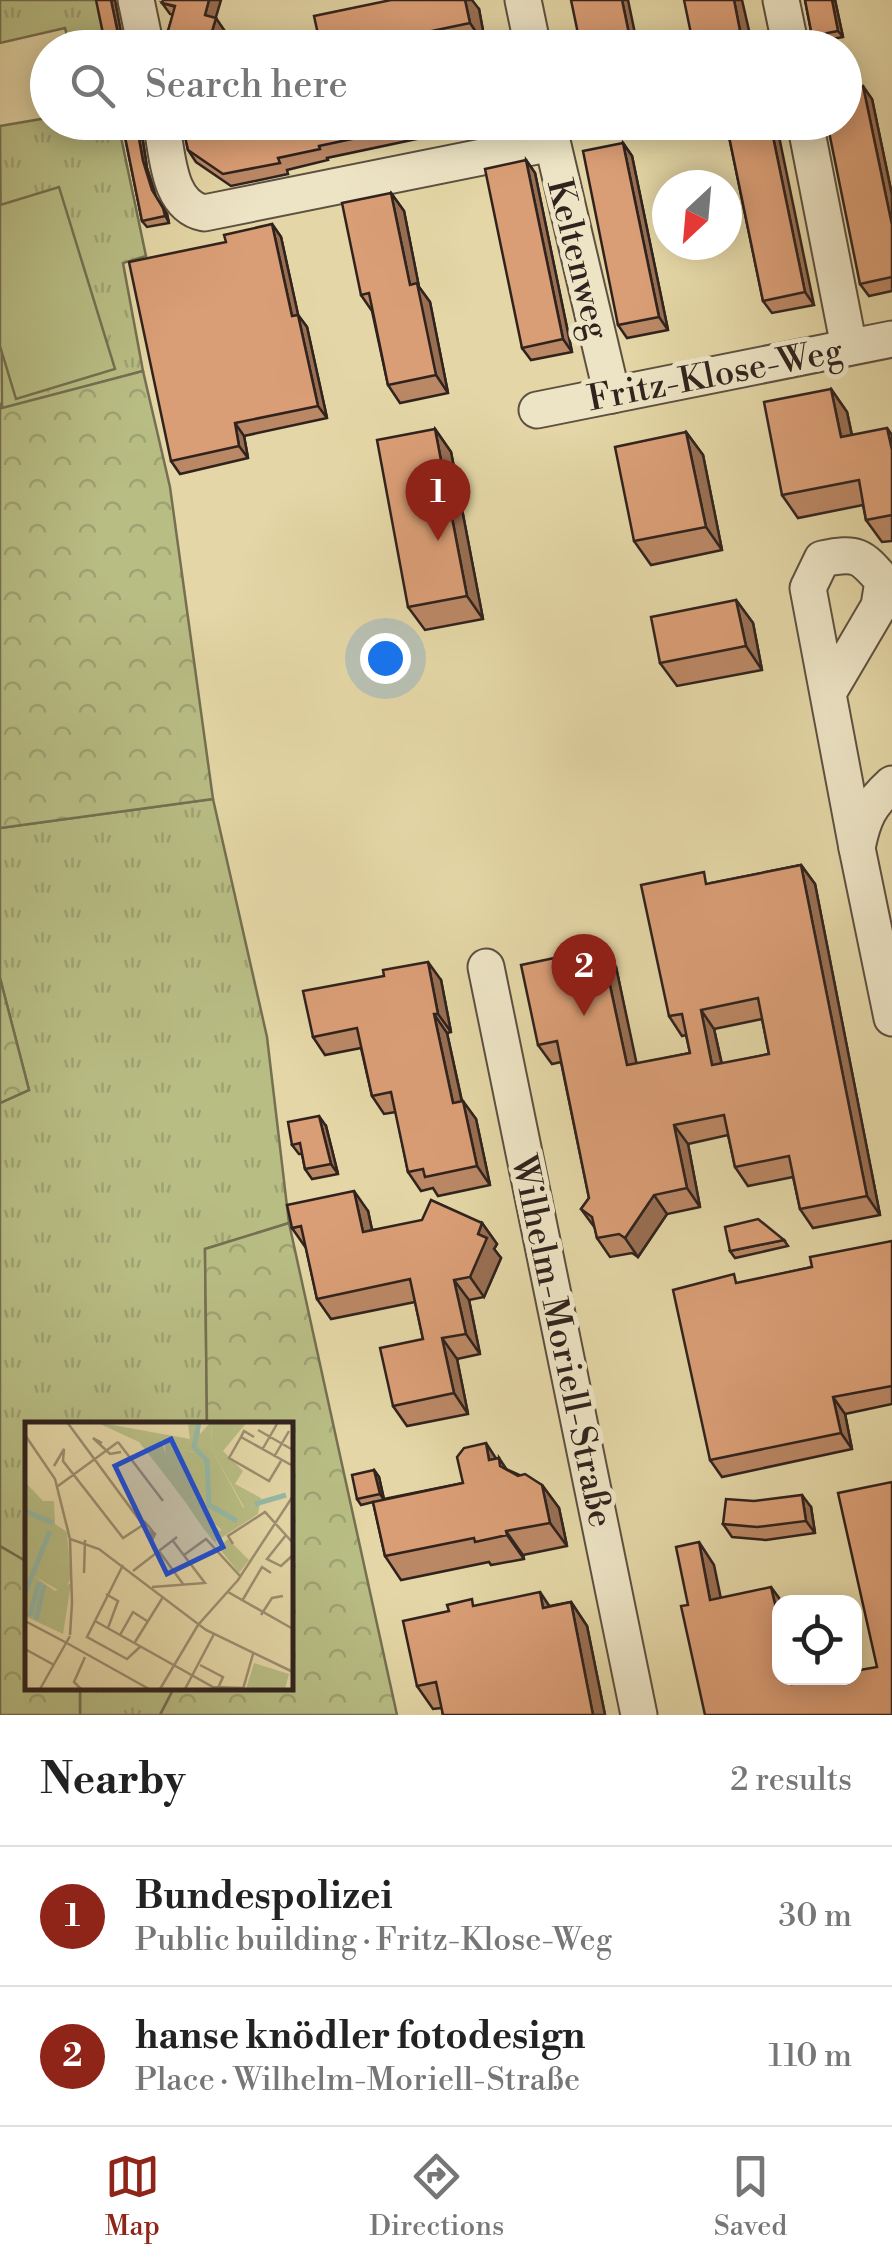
<!DOCTYPE html>
<meta charset="utf-8">
<style>
:root{--surface:#fff;--page:#f2f2f2;--text:#222;--muted:#767676;--line:#e0e0e0;--accent:#8f2418}
body{margin:0;font-family:"Libre Bodoni",serif;background:var(--page);color:var(--text)}
.controls{position:absolute;right:30px;bottom:30px;display:grid;overflow:hidden;border-radius:20px;box-shadow:0 5px 25px #0003}
.controls button{width:90px;height:90px;display:grid;place-items:center;padding:0;border:0;border-bottom:2px solid var(--line);background:var(--surface);color:var(--text);font:50px sans-serif}
.compass{position:absolute;left:652px;top:170px;width:90px;height:90px;border-radius:50%;background:var(--surface);box-shadow:0 5px 25px #0003;rotate:206deg}
.you{position:absolute;left:385px;top:658px;width:35px;height:35px;margin:-25px;border:8px solid #fff;border-radius:50%;background:#1a73e8;box-shadow:0 0 0 15px #1a73e833}
.badge{display:grid;place-items:center;width:65px;height:65px;border-radius:50%;background:var(--accent);color:#fff;font-size:32px;font-weight:700}
.pin{position:absolute;translate:-50% -82px;filter:drop-shadow(0 2px 5px #0008)}
.pin::after{content:'';position:absolute;top:52px;width:35px;height:30px;background:inherit;clip-path:polygon(0 0,100% 0,50% 100%)}
.list{margin:0;padding:0;list-style:none}
h2{display:flex;justify-content:space-between;align-items:center;height:130px;margin:0;padding:0 40px;font-size:42px}
h2 small{font-size:32px;font-weight:400;color:var(--muted)}
.list li{display:grid;grid-template-columns:65px 1fr auto;gap:30px;align-items:center;box-sizing:border-box;height:140px;padding:0 40px;border-top:2px solid var(--line)}
.list b{display:block;font-size:38px;white-space:nowrap}
.list p{margin:0;font-size:32px;white-space:nowrap;color:var(--muted)}
.list em{font-size:32px;font-style:normal;color:var(--muted)}
.icon{flex:none;width:55px;height:55px;fill:none;stroke:currentColor;stroke-width:2;stroke-linecap:round;stroke-linejoin:round}
.map{position:relative;flex:none;width:892px;height:1715px;overflow:hidden}
.search{position:absolute;background:var(--surface);box-shadow:0 5px 25px #0003;left:30px;right:30px;top:30px;height:110px;display:flex;align-items:center;gap:25px;box-sizing:border-box;padding:0 35px;border-radius:55px;color:var(--muted);font-size:38px}
.sheet{height:410px;background:var(--surface)}
nav{display:flex;justify-content:space-around;align-items:center;box-sizing:border-box;height:140px;border-top:2px solid var(--line);background:var(--surface);font-size:28px;color:var(--muted)}
nav a{display:grid;justify-items:center;gap:5px}
nav .on{color:var(--accent)}
.map>svg:first-child{display:block}
.grass{fill:url(#grass-tufts);stroke:#747051;stroke-width:2.5}
.forest{fill:url(#forest-crowns);stroke:#747051;stroke-width:2.5}
.pitch{fill:#b8bd84;stroke:#747051;stroke-width:2.5}
.lines{fill:none;stroke-linecap:round;stroke-linejoin:round}
.minor-casing{stroke:#5d5040;stroke-width:39}
.minor{stroke:#ede4c5;stroke-width:35}
.wall{fill:#bb8865;stroke:#30231e;stroke-width:2.5;fill-rule:evenodd}
.shaded-wall{fill:#996f53;stroke:#30231e;stroke-width:2.5}
.building{fill:#da9e76;stroke:#30231e;stroke-width:2.5;fill-rule:evenodd}
.labels{text-anchor:middle;stroke-width:10;stroke-linejoin:round;paint-order:stroke}
.street-label{font-size:35px;fill:#30231e;stroke:#ede4c5}
.inset-river{fill:none;stroke:#95b9a7;stroke-width:5}
.inset-road{fill:none;stroke:#9c8e70;stroke-width:2.5}
.view{fill:#1d4ed8;fill-opacity:0.15;stroke:#1d4ed8;stroke-width:5}
.inset-edge{fill:none;stroke:#30231e;stroke-width:5}
</style>
<div class="map">
<svg width="892" height="1715" viewBox="0 0 892 1715">
<defs>
<pattern id="grass-tufts" width="24" height="20" patternUnits="userSpaceOnUse" patternTransform="scale(2.5)"><rect width="24" height="20" fill="#b8bd84"/><path d="M3 7l-1-3M5 7V3M7 7l1-3M15 17l-1-3M17 17v-4M19 17l1-3" fill="none" stroke="#9ea272"/></pattern>
<pattern id="forest-crowns" width="20" height="18" patternUnits="userSpaceOnUse" patternTransform="scale(2.5)"><rect width="20" height="18" fill="#b8bd84"/><path d="M2 6a3 3 0 1 1 6 0M12 15a3 3 0 1 1 6 0" fill="none" stroke="#9ea272"/></pattern>
</defs>
<rect width="100%" height="100%" fill="#e4d6a6"/>
<filter id="stains"><feTurbulence type="fractalNoise" baseFrequency=".002" numOctaves="4"/><feColorMatrix values="0 0 0 0 .2 0 0 0 0 .09 0 0 0 0 .02 0 0 0 .5 -.17"/></filter>
<radialGradient id="worn" r=".72"><stop offset=".6" stop-color="#630" stop-opacity="0"/><stop offset="1" stop-color="#630" stop-opacity=".3"/></radialGradient>
<g class="grass">
<path d="M 0,0 L 99,0 L 109,47 L 70,47 L 65,28 L 0,43 Z"/>
<path d="M 47,118 L 48,122 L 118,123 L 146,256 L 123,263 L 143,371 L 2,409 L 0,126 Z"/>
<path d="M 213,799 L 267,1037 L 289,1223 L 205,1249 L 207,1425 L 28,1425 L 27,1562 L 0,1546 L 0,1103 L 29,1090 L 0,978 L 0,828 Z"/>
<path d="M 80,1688 L 174,1688 L 160,1715 L 80,1715 Z"/>
</g>
<g class="forest">
<path d="M 143,371 L 170,487 L 213,799 L 0,828 L 0,403 L 2,408 Z"/>
<path d="M 0,978 L 29,1090 L 0,1103 Z"/>
<path d="M 289,1223 L 397,1715 L 160,1715 L 174,1688 L 290,1688 L 290,1425 L 207,1425 L 205,1249 Z"/>
<path d="M 0,1546 L 27,1562 L 28,1688 L 80,1688 L 80,1715 L 0,1715 Z"/>
</g>
<path class="pitch" d="M 59,187 L 115,369 L 16,399 L 0,346 L 0,205 Z"/>
<g class="lines">
<g class="minor-casing">
<g id="minor">
<path d="M 136,0 L 146,48"/>
<path d="M 523,0 L 533,48"/>
<path d="M 781,0 L 791,48"/>
<path d="M 161,122 C 168,154 167,205 204,213 L 552,143"/>
<path d="M 805,122 L 849,347"/>
<path d="M 548,124 L 612,395"/>
<path d="M 537,410 L 892,339"/>
<path d="M 828,693 L 879,606 L 883,581 C 861,555 857,552 822,559 L 808,588 L 857,848"/>
<path d="M 892,784 C 869,805 863,818 857,848 L 892,1018"/>
<path d="M 486,967 L 639,1715"/>
</g>
</g>
<use href="#minor" class="minor"/>
</g>
<g class="wall">
<path d="M 805,0 L 835,0 L 843,37 L 816,42 L 812,36 Z"/>
<path d="M 162,3 L 215,18 L 224,30 L 219,48 L 183,48 L 184,45 L 176,43 L 168,31 L 173,15 L 170,14 Z"/>
<path d="M 479,9 L 486,47 L 321,48 Z"/>
<path d="M 872,99 L 892,195 L 892,291 L 869,296 L 860,284 Z"/>
<path d="M 122,122 L 140,122 L 147,168 L 156,197 L 167,214 L 169,223 L 147,227 L 142,221 Z"/>
<path d="M 177,122 L 231,122 L 229,129 L 255,122 L 319,122 L 320,126 L 332,122 L 457,122 L 459,130 L 327,158 L 328,160 L 287,170 L 288,174 L 231,186 L 196,162 L 188,150 L 185,135 Z"/>
<path d="M 726,122 L 814,305 L 772,313 L 763,301 Z"/>
<path d="M 623,143 L 632,156 L 668,330 L 627,338 L 618,325 Z"/>
<path d="M 526,160 L 535,173 L 572,352 L 531,360 L 522,348 Z"/>
<path d="M 391,193 L 404,211 L 419,287 L 430,302 L 448,393 L 400,403 L 388,385 L 372,311 L 361,295 Z"/>
<path d="M 272,224 L 281,237 L 298,315 L 307,327 L 327,418 L 244,436 L 248,458 L 180,474 L 171,461 L 226,242 Z"/>
<path d="M 831,389 L 847,412 L 852,435 L 892,435 L 892,541 L 882,542 L 866,520 L 863,505 L 798,518 L 782,495 Z"/>
<path d="M 435,429 L 451,452 L 483,619 L 425,630 L 408,607 Z"/>
<path d="M 686,432 L 703,455 L 722,550 L 651,565 L 634,541 Z"/>
<path d="M 736,600 L 753,623 L 762,670 L 677,686 L 660,663 Z"/>
<path d="M 801,865 L 815,884 L 880,1215 L 813,1228 L 800,1209 L 793,1177 L 748,1186 L 735,1167 L 728,1135 L 688,1144 L 700,1207 L 667,1214 L 638,1257 L 632,1253 L 610,1257 L 597,1238 L 595,1228 L 581,1209 L 589,1198 L 561,1062 L 552,1064 L 538,1045 L 602,948 L 616,967 L 636,1064 L 690,1053 L 686,1035 L 682,1036 L 669,1016 L 711,883 ZM 762,1019 L 769,1054 L 722,1064 L 714,1029 Z"/>
<path d="M 441,980 L 451,1032 L 447,1033 L 462,1101 L 476,1119 L 490,1185 L 438,1196 L 433,1188 L 421,1191 L 408,1172 L 396,1112 L 384,1114 L 372,1096 L 361,1048 L 325,1055 L 313,1037 Z"/>
<path d="M 326,1126 L 338,1174 L 312,1179 L 305,1169 L 302,1154 L 299,1154 L 292,1145 Z"/>
<path d="M 368,1211 L 372,1230 L 482,1223 L 497,1244 L 494,1249 L 501,1258 L 484,1297 L 469,1300 L 480,1354 L 457,1359 L 468,1414 L 407,1426 L 393,1406 L 423,1339 L 415,1302 L 331,1319 L 317,1299 L 306,1248 L 292,1228 Z"/>
<path d="M 784,1240 L 788,1246 L 735,1258 L 730,1251 Z"/>
<path d="M 892,1241 L 892,1404 L 845,1414 L 852,1449 L 722,1477 L 710,1460 L 740,1283 L 812,1267 Z"/>
<path d="M 497,1459 L 506,1469 L 542,1485 L 559,1508 L 567,1546 L 523,1555 L 524,1559 L 491,1565 L 489,1562 L 401,1580 L 385,1556 L 373,1502 L 361,1505 L 357,1499 L 374,1470 L 379,1477 L 384,1499 L 463,1483 Z"/>
<path d="M 811,1507 L 815,1533 L 766,1540 L 732,1537 L 723,1524 Z"/>
<path d="M 571,1602 L 587,1626 L 605,1715 L 443,1715 L 442,1708 L 433,1709 L 417,1686 L 476,1606 L 550,1606 Z"/>
</g>
<g class="shaded-wall">
<path d="M 111,0 L 115,0 L 124,48 L 121,48 Z"/>
<path d="M 209,0 L 221,0 L 213,27 L 205,15 Z"/>
<path d="M 465,0 L 472,0 L 479,9 L 486,47 L 470,23 Z"/>
<path d="M 622,0 L 628,0 L 638,48 L 632,48 Z"/>
<path d="M 734,0 L 742,0 L 753,48 L 745,48 L 743,46 Z"/>
<path d="M 832,0 L 835,0 L 843,37 L 838,31 Z"/>
<path d="M 216,18 L 224,30 L 219,48 L 207,48 Z"/>
<path d="M 863,86 L 872,99 L 892,195 L 892,225 Z"/>
<path d="M 136,122 L 140,122 L 147,168 L 156,197 L 167,214 L 169,223 L 152,190 L 143,161 Z"/>
<path d="M 219,122 L 231,122 L 224,143 L 216,132 Z"/>
<path d="M 770,122 L 776,122 L 814,305 L 805,292 Z"/>
<path d="M 623,143 L 632,156 L 668,330 L 659,317 Z"/>
<path d="M 526,160 L 535,173 L 572,352 L 563,339 Z"/>
<path d="M 391,193 L 404,211 L 419,287 L 430,302 L 448,393 L 436,375 L 410,285 Z"/>
<path d="M 272,224 L 281,237 L 301,328 L 292,316 Z"/>
<path d="M 298,315 L 307,327 L 327,418 L 318,406 Z"/>
<path d="M 831,389 L 847,412 L 857,460 L 841,437 Z"/>
<path d="M 235,423 L 244,436 L 248,458 L 239,446 Z"/>
<path d="M 887,428 L 892,435 L 892,452 Z"/>
<path d="M 435,429 L 451,452 L 483,619 L 467,596 Z"/>
<path d="M 686,432 L 703,455 L 722,550 L 706,527 Z"/>
<path d="M 736,600 L 753,623 L 762,670 L 746,646 Z"/>
<path d="M 801,865 L 815,884 L 880,1215 L 867,1196 Z"/>
<path d="M 602,948 L 616,967 L 641,1084 L 627,1065 Z"/>
<path d="M 428,962 L 441,980 L 451,1032 L 438,1014 Z"/>
<path d="M 701,1010 L 714,1029 L 726,1084 L 712,1065 Z"/>
<path d="M 434,1014 L 447,1033 L 466,1121 L 453,1103 Z"/>
<path d="M 463,1101 L 476,1119 L 490,1185 L 477,1166 Z"/>
<path d="M 319,1116 L 326,1126 L 338,1174 L 331,1164 Z"/>
<path d="M 674,1125 L 688,1144 L 700,1207 L 687,1188 Z"/>
<path d="M 354,1191 L 368,1211 L 377,1253 L 363,1232 Z"/>
<path d="M 654,1195 L 667,1214 L 638,1257 L 625,1238 Z"/>
<path d="M 482,1223 L 497,1244 L 494,1249 L 501,1258 L 484,1297 L 470,1277 L 478,1234 Z"/>
<path d="M 454,1280 L 469,1300 L 480,1354 L 466,1334 Z"/>
<path d="M 442,1338 L 457,1359 L 468,1414 L 454,1393 Z"/>
<path d="M 833,1397 L 845,1414 L 852,1449 L 841,1433 Z"/>
<path d="M 486,1443 L 499,1463 L 499,1458 L 515,1482 L 489,1460 Z"/>
<path d="M 374,1470 L 379,1477 L 384,1500 L 380,1494 Z"/>
<path d="M 542,1485 L 559,1508 L 567,1546 L 550,1523 Z"/>
<path d="M 802,1495 L 811,1507 L 815,1533 L 806,1521 Z"/>
<path d="M 506,1531 L 523,1555 L 524,1559 L 507,1535 Z"/>
<path d="M 699,1542 L 714,1565 L 726,1623 L 710,1600 Z"/>
<path d="M 771,1587 L 782,1602 L 780,1602 L 780,1625 Z"/>
<path d="M 540,1592 L 556,1616 L 543,1608 Z"/>
<path d="M 571,1602 L 587,1626 L 605,1715 L 593,1715 Z"/>
<path d="M 791,1678 L 802,1678 L 808,1707 L 792,1684 Z"/>
</g>
<g class="building">
<path d="M 96,0 L 111,0 L 121,48 L 106,48 Z"/>
<path d="M 163,0 L 209,0 L 205,15 L 216,18 L 207,48 L 183,48 L 187,36 L 168,31 L 175,6 L 162,3 Z"/>
<path d="M 391,0 L 465,0 L 470,23 L 351,48 L 321,48 L 314,16 Z"/>
<path d="M 571,0 L 622,0 L 632,48 L 581,48 Z"/>
<path d="M 684,0 L 734,0 L 743,46 L 735,48 L 694,48 Z"/>
<path d="M 805,0 L 832,0 L 838,31 L 812,36 Z"/>
<path d="M 863,86 L 892,225 L 892,277 L 860,284 L 827,122 L 844,122 L 844,90 Z"/>
<path d="M 122,122 L 136,122 L 143,161 L 152,190 L 163,208 L 165,216 L 142,221 Z"/>
<path d="M 177,122 L 219,122 L 216,132 L 255,122 L 314,122 L 315,127 L 332,122 L 432,122 L 319,146 L 320,149 L 278,158 L 280,163 L 223,174 L 188,150 L 183,128 Z"/>
<path d="M 726,122 L 770,122 L 805,292 L 763,301 Z"/>
<path d="M 623,143 L 659,317 L 618,325 L 583,151 Z"/>
<path d="M 526,160 L 563,339 L 522,348 L 485,169 Z"/>
<path d="M 391,193 L 410,285 L 417,283 L 436,375 L 388,385 L 369,293 L 361,295 L 342,203 Z"/>
<path d="M 272,224 L 292,316 L 298,315 L 318,406 L 235,423 L 239,446 L 171,461 L 129,262 L 226,242 L 224,235 Z"/>
<path d="M 831,389 L 841,437 L 887,428 L 892,450 L 892,515 L 866,520 L 859,480 L 782,495 L 764,402 Z"/>
<path d="M 435,429 L 467,596 L 408,607 L 377,440 Z"/>
<path d="M 686,432 L 706,527 L 634,541 L 615,447 Z"/>
<path d="M 736,600 L 746,646 L 660,663 L 651,617 Z"/>
<path d="M 801,865 L 867,1196 L 800,1209 L 789,1156 L 735,1167 L 724,1115 L 674,1125 L 687,1188 L 654,1195 L 625,1238 L 619,1234 L 597,1238 L 592,1217 L 581,1209 L 589,1198 L 557,1041 L 538,1045 L 521,965 L 602,948 L 627,1065 L 690,1053 L 682,1014 L 669,1016 L 641,885 L 704,872 L 706,884 ZM 758,998 L 769,1054 L 712,1065 L 701,1010 Z"/>
<path d="M 428,962 L 438,1014 L 434,1014 L 453,1103 L 463,1101 L 477,1166 L 425,1177 L 423,1169 L 408,1172 L 391,1092 L 372,1096 L 357,1028 L 313,1037 L 303,991 L 384,976 L 383,970 Z"/>
<path d="M 319,1116 L 331,1164 L 305,1169 L 300,1143 L 292,1145 L 288,1122 Z"/>
<path d="M 354,1191 L 363,1232 L 422,1220 L 431,1200 L 482,1223 L 478,1234 L 487,1238 L 470,1277 L 454,1280 L 466,1334 L 442,1338 L 454,1393 L 393,1406 L 380,1348 L 423,1339 L 410,1279 L 317,1299 L 301,1226 L 292,1228 L 287,1205 Z"/>
<path d="M 758,1219 L 784,1240 L 730,1251 L 725,1227 Z"/>
<path d="M 892,1241 L 892,1386 L 833,1397 L 841,1433 L 710,1460 L 673,1290 L 734,1274 L 736,1283 L 812,1267 L 810,1257 Z"/>
<path d="M 486,1443 L 489,1460 L 499,1458 L 500,1466 L 518,1476 L 525,1474 L 542,1485 L 550,1523 L 506,1531 L 507,1535 L 475,1542 L 474,1538 L 385,1556 L 373,1502 L 463,1483 L 457,1457 L 464,1448 Z"/>
<path d="M 374,1470 L 380,1494 L 357,1499 L 352,1475 Z"/>
<path d="M 892,1482 L 892,1715 L 705,1715 L 681,1606 L 688,1605 L 676,1547 L 699,1542 L 710,1600 L 771,1587 L 780,1625 L 780,1678 L 791,1678 L 792,1684 L 823,1678 L 854,1678 L 854,1671 L 877,1667 L 838,1493 Z"/>
<path d="M 802,1495 L 806,1521 L 757,1527 L 723,1524 L 726,1499 L 754,1501 Z"/>
<path d="M 540,1592 L 543,1608 L 571,1602 L 593,1715 L 443,1715 L 436,1682 L 417,1686 L 403,1621 L 449,1611 L 447,1605 L 472,1599 L 473,1606 Z"/>
</g>
<g class="labels">
<g class="street-label">
<text transform="translate(579 259) rotate(76)" y="12">Keltenweg</text>
<text transform="translate(715 374) rotate(-11)" y="12">Fritz-Klose-Weg</text>
<text transform="translate(563 1341) rotate(78)" y="12">Wilhelm-Moriell-Straße</text>
</g>
</g>
<g transform="translate(25 1422)">
<rect width="268" height="268" fill="#e4d6a6"/>
<path d="M 186,0 L 222,0 L 198,29 L 218,49 L 210,62 L 236,76 L 233,92 L 190,120 L 194,125 L 203,117 L 224,138 L 214,151 L 178,106 L 186,99 L 195,109 L 219,85 L 187,28 ZM 139,16 L 145,27 L 171,30 L 178,39 L 175,71 L 161,81 L 143,57 ZM 9,154 L 30,169 L 46,161 L 38,212 L 0,194 L 0,170 Z" fill="#b8bd84"/>
<path d="M 71,0 L 165,17 L 163,3 L 175,0 L 175,12 L 186,0 L 187,28 L 219,87 L 199,110 L 186,99 L 178,106 L 161,81 L 175,71 L 163,57 L 178,39 L 172,30 L 145,27 L 136,17 L 147,53 L 143,57 L 114,20 ZM 0,60 L 18,79 L 29,79 L 30,102 L 42,110 L 46,156 L 38,171 L 9,154 L 0,170 Z" fill="#b8bd84"/>
<path d="M 229,241 L 264,252 L 260,267 L 221,267 Z" fill="#b8bd84"/>
<path class="inset-river" d="M 174,0 L 169,25 L 182,39 L 184,83 L 212,99M 230,82 L 261,73M 0,89 L 28,101M 0,171 L 25,109M 5,194 L 14,160M 11,198 L 19,163"/>
<path class="inset-road" d="M 233,8 L 268,28M 0,13 L 30,57 L 45,117 L 74,127 L 181,208 L 268,250M 216,15 L 204,36 L 244,59 L 256,39M 229,15 L 219,9 L 216,15 L 268,44M 93,20 L 138,79M 77,21 L 68,16 L 85,32 L 96,30M 237,28 L 252,2M 249,35 L 264,9M 29,44 L 39,27 L 38,39 L 98,116 L 118,103 L 42,0M 33,64 L 93,20M 119,99 L 125,106 L 128,110 L 130,112 L 128,116 L 125,106M 261,113 L 242,137 L 256,144 L 268,133M 45,117 L 47,181M 208,122 L 203,114 L 240,90 L 268,121M 134,129 L 158,162M 159,133 L 181,117 L 215,154M 98,143 L 62,215 L 102,237 L 116,224M 108,149 L 152,115M 59,151 L 60,118M 127,165 L 180,161 L 148,119M 203,170 L 268,207M 81,172 L 93,179 L 83,206M 217,179 L 237,145 L 246,151M 236,193 L 247,176 L 258,174M 0,199 L 40,220M 70,199 L 188,265 L 218,266M 45,213 L 47,181M 95,213 L 108,190 L 122,199M 40,220 L 124,267M 110,220 L 138,175M 0,227 L 29,243M 175,243 L 198,255 L 193,266M 15,267 L 45,214M 56,267 L 49,260 L 60,235M 135,267 L 173,203 L 213,158 L 268,74M 160,267 L 189,212M 218,267 L 228,232"/>
<path class="view" d="M 146,17 L 198,125 L 142,152 L 90,44 Z"/>
<rect width="268" height="268" class="inset-edge"/>
</g>
<rect width="100%" height="100%" filter="url(#stains)"/>
<rect width="100%" height="100%" fill="url(#worn)"/>
</svg>
<div class="controls">
<button><svg class="icon" aria-label="locate" viewBox="0 0 24 24"><circle cx="12" cy="12" r="6"/><path d="M12 2v4M12 18v4M2 12h4M18 12h4"/></svg></button>
</div>
<svg class="compass" viewBox="-18 -18 36 36"><path d="M0-13l5 13h-10z" fill="#e53935"/><path d="M0 13l5-13h-10z" fill="#767676"/></svg>
<div class="you"></div>
<div class="pin badge" style="left:438px;top:541px">1</div>
<div class="pin badge" style="left:584px;top:1016px">2</div>
<div class="search"><svg class="icon" aria-label="search" viewBox="0 0 24 24"><circle cx="10" cy="10" r="6"/><path d="M15 15l6 6"/></svg>Search here</div>
</div>
<section class="sheet">
<h2>Nearby<small>2 results</small></h2>
<ul class="list">
<li><span class="badge">1</span><div><b>Bundespolizei</b><p>Public building · Fritz-Klose-Weg</p></div><em>30 m</em></li>
<li><span class="badge">2</span><div><b>hanse knödler fotodesign</b><p>Place · Wilhelm-Moriell-Straße</p></div><em>110 m</em></li>
</ul>
</section>
<nav>
<a class="on"><svg class="icon" aria-label="map" viewBox="0 0 24 24"><path d="M3 6l6-2 6 2 6-2v14l-6 2-6-2-6 2zM9 4v14M15 6v14"/></svg>Map</a>
<a><svg class="icon" aria-label="directions" viewBox="0 0 24 24"><path d="M12 3l9 9-9 9-9-9zM9 14v-3h6M13 9l2 2-2 2"/></svg>Directions</a>
<a><svg class="icon" aria-label="saved" viewBox="0 0 24 24"><path d="M7 4h10v16l-5-4-5 4z"/></svg>Saved</a>
</nav>
